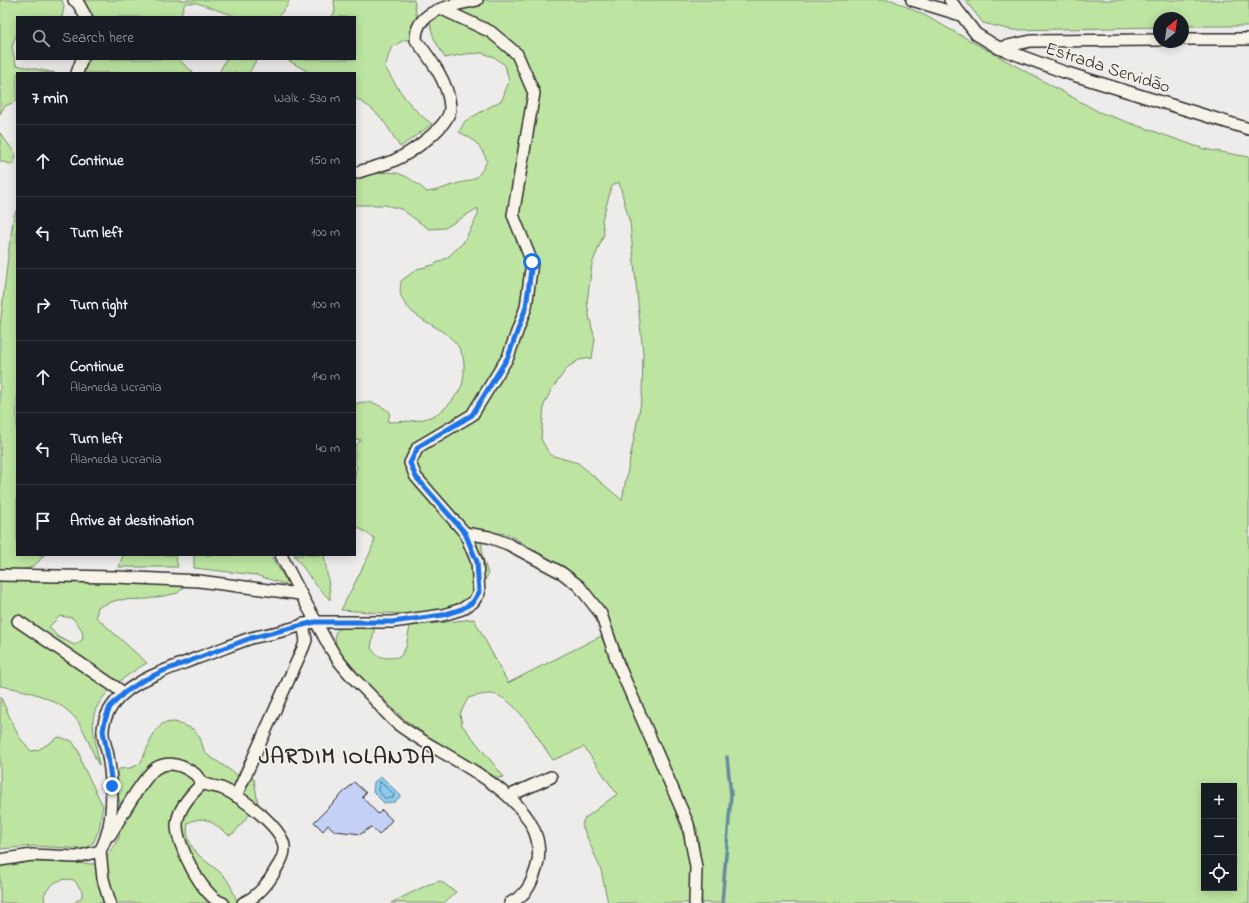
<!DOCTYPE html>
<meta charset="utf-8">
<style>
:root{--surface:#171b24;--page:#20242c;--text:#f1f3f6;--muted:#9ea1a6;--line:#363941}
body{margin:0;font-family:"Indie Flower",sans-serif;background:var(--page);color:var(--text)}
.controls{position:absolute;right:12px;bottom:12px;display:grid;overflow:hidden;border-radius:0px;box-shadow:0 2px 10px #0003}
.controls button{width:36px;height:36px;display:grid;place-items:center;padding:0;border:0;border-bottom:1px solid var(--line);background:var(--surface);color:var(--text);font:20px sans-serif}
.compass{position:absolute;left:1153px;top:12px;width:36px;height:36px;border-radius:50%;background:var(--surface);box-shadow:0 2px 10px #0003;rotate:29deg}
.stop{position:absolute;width:12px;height:12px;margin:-9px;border:3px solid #1a73e8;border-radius:50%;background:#fff}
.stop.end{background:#1a73e8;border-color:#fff;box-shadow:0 1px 4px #0008}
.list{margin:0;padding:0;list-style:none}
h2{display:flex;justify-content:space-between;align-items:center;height:52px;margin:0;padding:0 16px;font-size:17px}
h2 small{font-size:13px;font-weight:400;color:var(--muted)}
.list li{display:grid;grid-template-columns:26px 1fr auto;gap:12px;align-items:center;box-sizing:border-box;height:72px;padding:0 16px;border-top:1px solid var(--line)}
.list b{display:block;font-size:15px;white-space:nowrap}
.list p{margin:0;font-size:13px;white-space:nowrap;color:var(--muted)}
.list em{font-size:13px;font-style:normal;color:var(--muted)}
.icon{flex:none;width:22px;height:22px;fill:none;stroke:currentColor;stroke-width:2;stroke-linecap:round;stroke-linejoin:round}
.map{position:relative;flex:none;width:1249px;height:903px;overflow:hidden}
.search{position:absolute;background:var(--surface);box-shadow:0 2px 10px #0003;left:16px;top:16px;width:340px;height:44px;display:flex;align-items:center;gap:10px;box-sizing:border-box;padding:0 14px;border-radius:0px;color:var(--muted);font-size:15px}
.panel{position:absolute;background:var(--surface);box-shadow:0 2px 10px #0003;left:16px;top:72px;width:340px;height:484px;border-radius:0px}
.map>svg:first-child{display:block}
.green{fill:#bde5a1;stroke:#748866;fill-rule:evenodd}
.water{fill:#8ccbed;stroke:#658b9f}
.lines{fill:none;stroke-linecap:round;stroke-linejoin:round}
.shore{stroke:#526b79;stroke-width:1}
.stream{stroke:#658b9f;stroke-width:3.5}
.building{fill:#c5d0f7;stroke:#2b2b2b}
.minor-casing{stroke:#2b2b2b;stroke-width:14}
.minor{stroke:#f7f3e8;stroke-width:11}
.route{stroke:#1a73e8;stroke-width:5}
.labels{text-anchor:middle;stroke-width:3;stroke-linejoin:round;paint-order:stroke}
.street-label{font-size:18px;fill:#2b2b2b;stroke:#f7f3e8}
.district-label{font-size:22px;font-weight:bold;letter-spacing:1px;fill:#2b2b2b;stroke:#f7f3e8}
</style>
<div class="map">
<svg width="1249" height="903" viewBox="0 0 1249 903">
<rect width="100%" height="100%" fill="#edeceb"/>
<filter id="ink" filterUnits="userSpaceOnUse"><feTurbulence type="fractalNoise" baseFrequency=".025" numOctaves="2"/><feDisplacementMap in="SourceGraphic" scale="8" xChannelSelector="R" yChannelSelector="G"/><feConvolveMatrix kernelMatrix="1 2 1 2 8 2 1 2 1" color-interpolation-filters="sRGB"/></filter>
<g filter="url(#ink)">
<g class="green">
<path d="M 0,0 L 62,0 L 64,7 L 62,17 L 17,17 L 17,32 L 12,47 L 16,65 L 55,73 L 17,73 L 17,101 L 5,106 L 0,114 Z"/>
<path d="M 77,0 L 289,0 L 287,6 L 278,17 L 238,17 L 197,3 L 185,3 L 180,17 L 80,17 Z"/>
<path d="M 334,0 L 414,0 L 420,39 L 404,40 L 391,48 L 385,67 C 399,91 410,108 432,124 L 400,147 C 385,123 381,112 355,98 L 355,73 L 310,73 L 286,59 L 355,59 L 355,17 L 331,17 L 335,12 Z"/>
<path d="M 458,0 L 892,0 L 924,15 L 1099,112 L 1204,149 L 1249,157 L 1249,903 L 702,903 L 700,855 L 697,829 L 631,679 L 608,617 L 587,586 L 571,573 L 508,534 L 489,532 L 482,540 L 482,555 L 488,574 C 486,578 484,584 481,588 C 457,624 378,612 341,610 L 370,553 L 375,539 L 355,525 L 355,474 L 357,466 L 355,464 L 355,446 L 361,440 L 355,439 L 355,404 C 369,399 378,404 390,412 L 388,422 C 419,421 438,422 457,394 C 463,386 463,381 464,372 C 468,326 412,328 401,296 C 399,292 401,285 401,281 L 417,269 L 433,265 L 448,257 L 463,243 L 478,215 L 478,208 L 445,228 L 429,229 L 401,209 L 385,205 L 355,205 L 355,178 C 392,171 397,166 427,192 C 436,191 444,188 452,185 C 473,179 476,183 487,161 C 480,144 475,140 459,132 L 465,121 L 502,100 L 509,81 L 505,65 L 494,57 L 482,53 L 465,54 L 445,58 C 435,41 428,31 431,11 ZM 619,182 L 630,223 L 643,353 L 642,397 L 622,500 L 578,463 L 550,455 L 541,439 L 544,405 L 551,390 L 568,367 L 579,360 L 592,358 L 595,339 L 590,320 L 587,302 L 592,264 L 604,234 L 602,220 L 612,186 ZM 1204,786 L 1234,786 L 1234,888 L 1204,888 Z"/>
<path d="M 965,0 L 1249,0 L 1249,26 L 1183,26 L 1183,18 L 1159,18 L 1159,27 L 1012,30 L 983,23 Z"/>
<path d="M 83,59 L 178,59 L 194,73 L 84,73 Z"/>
<path d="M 226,59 L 257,59 L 249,73 L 219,73 Z"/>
<path d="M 0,133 L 15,153 L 14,165 L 0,161 Z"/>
<path d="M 17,209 L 17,441 L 15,443 L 17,447 L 17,555 L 44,555 C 30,574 22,569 0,569 L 0,326 L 9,248 L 14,216 Z"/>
<path d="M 123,555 L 175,555 L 178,567 L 119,567 Z"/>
<path d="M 194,555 L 270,555 L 290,586 L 256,575 L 194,568 Z"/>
<path d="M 294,555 L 324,555 L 330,592 L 330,600 L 316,585 Z"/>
<path d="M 62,579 L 188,583 L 178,593 L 148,599 L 117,600 L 98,607 L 96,617 L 147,663 C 128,674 92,697 93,723 C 94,737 97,751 99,766 C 93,754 86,733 79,723 C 63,699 27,690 0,686 L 0,581 ZM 60,616 L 73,618 L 82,630 L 83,639 L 75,645 L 58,637 L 49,627 Z"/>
<path d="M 474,619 L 508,683 L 601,636 C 617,671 632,707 647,743 C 666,788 699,854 689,903 L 608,903 L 601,870 L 582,825 L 584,819 L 617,794 L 584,747 L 553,760 C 539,741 519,702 496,695 C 488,692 476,696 468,698 L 460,714 L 462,725 L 504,777 L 497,778 L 436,742 L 404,719 L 360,676 L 336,647 L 335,633 L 343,624 L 375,625 L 371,648 C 378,660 388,658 400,657 L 406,647 L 410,626 Z"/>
<path d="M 0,696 L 19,737 L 31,751 L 38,750 L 59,737 L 72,741 L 79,752 L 82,764 L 103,806 L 99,830 L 93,843 L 84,849 L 34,846 L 0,849 Z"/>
<path d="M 175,722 L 193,729 L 200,738 L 205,753 L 243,779 L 254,779 L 258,804 L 234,833 L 229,835 C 214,825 206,813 188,823 C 183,851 207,860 223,875 C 230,881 234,895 238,903 L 74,903 L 82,897 L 82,891 L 74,880 C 60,877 51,883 44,895 L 45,903 L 0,903 L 0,866 L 17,861 L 96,864 L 107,856 L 119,838 L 121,808 L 114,776 L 119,769 L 130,768 L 140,764 L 154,733 L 163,723 Z"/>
<path d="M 440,881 L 456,892 L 444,903 L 391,903 L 427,885 Z"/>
</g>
<path class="water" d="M 381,776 L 401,796 L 395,802 L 384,803 L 373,792 L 374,782 Z"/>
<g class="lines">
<path class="shore" d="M 380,782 L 394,794 L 393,798 L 385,798 L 378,791 Z"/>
<path class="stream" d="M 722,903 L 731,795 L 727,757"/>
</g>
<path class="building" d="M 354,782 L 366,793 L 362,797 L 378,814 L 382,810 L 392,820 L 379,835 L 371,827 L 361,834 L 335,831 L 328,825 L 323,831 L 314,822 Z"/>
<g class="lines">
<g class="minor-casing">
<g id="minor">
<path d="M 74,0 L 78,3 L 86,17"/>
<path d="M 912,0 L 961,15"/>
<path d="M 950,0 L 976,34 L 999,48 L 1064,72 L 1249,129"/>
<path d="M 1183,39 L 1249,39"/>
<path d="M 999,48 L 1031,41 L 1159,40"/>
<path d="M 77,73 L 82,59"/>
<path d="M 355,173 C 367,169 381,166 393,161 C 409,154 451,126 450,107 C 449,83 430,58 416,40 C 415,8 454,6 477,0"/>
<path d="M 465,533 L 489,537 L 508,544 L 562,573 L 579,586 L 601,614 L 618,664 L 688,824 L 696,867 L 695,903"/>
<path d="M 281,555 C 294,582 308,607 322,633 C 328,644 334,656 343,666 C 352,678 364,688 374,699 C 382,708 390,718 399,725 C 441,758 554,797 537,866 C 532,883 527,895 510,903"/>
<path d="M 0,575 L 116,577 L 199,581 L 300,594"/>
<path d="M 18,621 L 124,693"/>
<path d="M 203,783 C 192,793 178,808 177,824 C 176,844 203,898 223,903"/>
<path d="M 236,796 L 303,648 L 306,640 L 303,624"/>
<path d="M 509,796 L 551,777"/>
<path d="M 110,835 C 120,819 142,778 156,768 C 169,760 184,766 195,774 C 198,777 200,781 203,783 C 208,786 215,786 221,788 C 239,795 281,826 284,846 C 285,853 280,863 276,869 C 269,883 257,897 243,903"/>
<path d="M 100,851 L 103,879 L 110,903"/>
<path d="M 0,860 L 32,855 L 76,857 L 100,851 C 115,824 113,786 108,756 C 107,748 102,738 103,730 C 104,715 113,703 123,694 C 144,676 172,668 197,658 C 215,652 233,644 251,638 C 263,635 277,633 289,629 C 298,627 306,623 315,622 L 392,622 L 443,615 L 462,609 L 473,602 L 479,593 L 477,562 L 465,533 L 416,477 L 410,463 L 418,447 L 472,415 L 508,357 L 526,307 L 532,262 L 513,215 L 534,93 L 517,54 L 491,32 L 442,9"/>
</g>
</g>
<use href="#minor" class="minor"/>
</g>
</g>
<g class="lines" filter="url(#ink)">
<path class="route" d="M 112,786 L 108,757 L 103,731 L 105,720 L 110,707 L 124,693 L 142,681 L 163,671 L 251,638 L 315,622 L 392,622 L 443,615 L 462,609 L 473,602 L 479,592 L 477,562 L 465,533 L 416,477 L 410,463 L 418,447 L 472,415 L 508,357 L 526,307 L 532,262"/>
</g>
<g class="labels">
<g class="street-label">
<text transform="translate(1108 67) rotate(18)" y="6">Estrada Servidão</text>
</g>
<g class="district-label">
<text x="347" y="763">JARDIM IOLANDA</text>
</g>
</g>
</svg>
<div class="controls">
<button>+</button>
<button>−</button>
<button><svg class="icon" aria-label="locate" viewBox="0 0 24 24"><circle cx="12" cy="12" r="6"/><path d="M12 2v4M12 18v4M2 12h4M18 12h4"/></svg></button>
</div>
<svg class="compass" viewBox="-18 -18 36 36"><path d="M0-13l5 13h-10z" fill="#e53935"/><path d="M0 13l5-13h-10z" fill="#9ea1a6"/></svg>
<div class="stop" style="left:532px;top:262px"></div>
<div class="stop end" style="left:112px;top:786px"></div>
<div class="search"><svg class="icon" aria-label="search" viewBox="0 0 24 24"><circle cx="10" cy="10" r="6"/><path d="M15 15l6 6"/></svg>Search here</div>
<section class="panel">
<h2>7 min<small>Walk · 530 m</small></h2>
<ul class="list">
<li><svg class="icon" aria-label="ahead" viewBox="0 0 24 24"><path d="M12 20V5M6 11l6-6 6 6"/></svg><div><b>Continue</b></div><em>150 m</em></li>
<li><svg class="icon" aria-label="left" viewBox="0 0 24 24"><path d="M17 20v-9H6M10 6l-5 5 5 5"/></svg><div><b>Turn left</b></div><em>100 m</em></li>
<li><svg class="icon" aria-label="right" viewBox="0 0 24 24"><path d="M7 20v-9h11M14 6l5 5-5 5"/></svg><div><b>Turn right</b></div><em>100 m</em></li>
<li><svg class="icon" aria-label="ahead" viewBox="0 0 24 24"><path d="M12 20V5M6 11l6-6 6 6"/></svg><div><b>Continue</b><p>Alameda Ucrania</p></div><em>140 m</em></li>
<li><svg class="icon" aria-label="left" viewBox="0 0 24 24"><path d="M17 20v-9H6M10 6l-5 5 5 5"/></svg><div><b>Turn left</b><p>Alameda Ucrania</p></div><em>40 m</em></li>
<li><svg class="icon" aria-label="arrive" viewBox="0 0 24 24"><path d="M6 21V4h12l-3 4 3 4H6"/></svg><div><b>Arrive at destination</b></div></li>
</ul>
</section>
</div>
